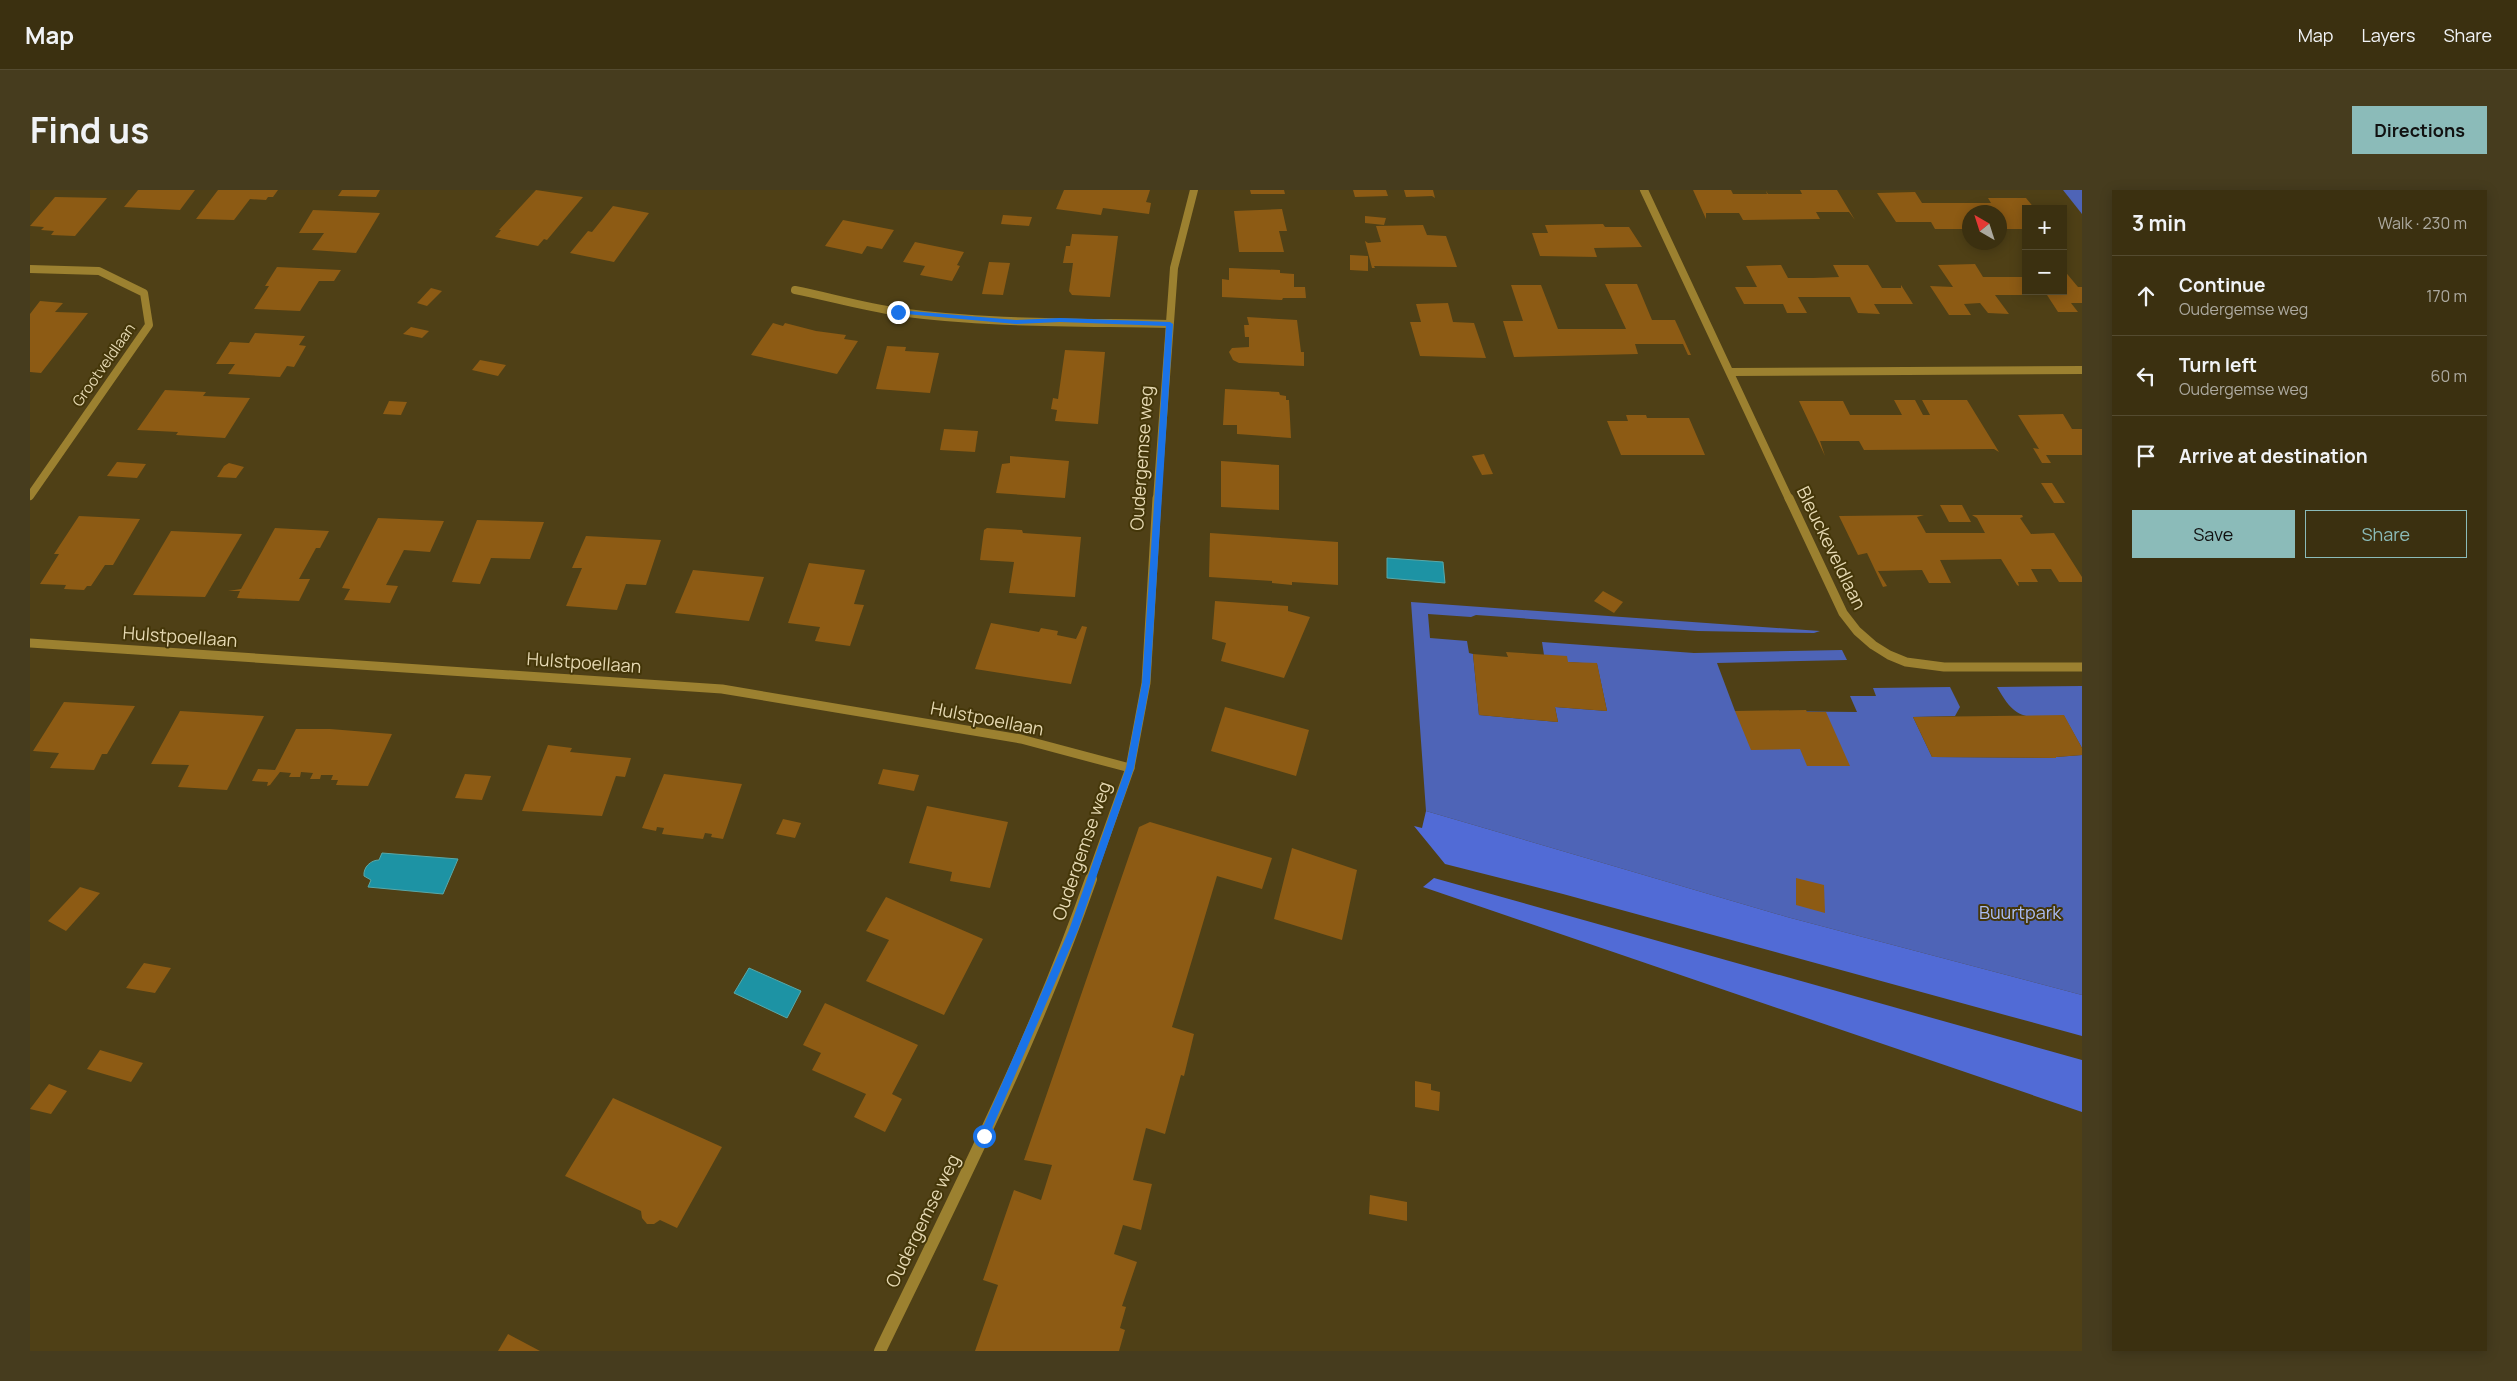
<!DOCTYPE html>
<meta charset="utf-8">
<style>
:root{--surface:#3b3010;--page:#463c1e;--text:#f1f3f6;--muted:#aca99f;--line:#544b30;--accent:#8bbbb9}
body{margin:0;font-family:Manrope,sans-serif;background:var(--page);color:var(--text)}
.controls{position:absolute;right:15px;top:15px;display:grid;overflow:hidden;border-radius:0px;box-shadow:0 2px 12px #0003}
.controls button{width:45px;height:45px;display:grid;place-items:center;padding:0;border:0;border-bottom:1px solid var(--line);background:var(--surface);color:var(--text);font:25px sans-serif}
.compass{position:absolute;left:1932px;top:15px;width:45px;height:45px;border-radius:50%;background:var(--surface);box-shadow:0 2px 12px #0003;rotate:321deg}
.stop{position:absolute;width:15px;height:15px;margin:-11px;border:4px solid #1a73e8;border-radius:50%;background:#fff}
.stop.end{background:#1a73e8;border-color:#fff;box-shadow:0 1px 5px #0008}
.list{margin:0;padding:0;list-style:none}
h2{display:flex;justify-content:space-between;align-items:center;height:65px;margin:0;padding:0 20px;font-size:21px}
h2 small{font-size:16px;font-weight:400;color:var(--muted)}
.list li{display:grid;grid-template-columns:32px 1fr auto;gap:15px;align-items:center;box-sizing:border-box;height:80px;padding:0 20px;border-top:1px solid var(--line)}
.list b{display:block;font-size:19px;white-space:nowrap}
.list p{margin:0;font-size:16px;white-space:nowrap;color:var(--muted)}
.list em{font-size:16px;font-style:normal;color:var(--muted)}
.actions{display:flex;gap:10px;padding:15px 20px}
.actions a{flex:1;padding:11px 0;border:1px solid var(--accent);border-radius:0px;text-align:center;font-size:18px;color:var(--accent)}
.actions .main{background:var(--accent);color:#111}
.icon{flex:none;width:28px;height:28px;fill:none;stroke:currentColor;stroke-width:2;stroke-linecap:round;stroke-linejoin:round}
.map{position:relative;flex:none;width:2052px;height:1161px;overflow:hidden;border-radius:0px}
header{display:flex;align-items:center;gap:30px;box-sizing:border-box;height:70px;padding:0 25px;background:var(--surface);border-bottom:1px solid var(--line)}
header strong{font-size:24px}
nav{display:flex;gap:28px;margin-inline-start:auto;font-size:18px}
.intro{display:flex;align-items:center;justify-content:space-between;box-sizing:border-box;height:120px;padding:0 30px}
h1{margin:0;font-size:35px}
.button{padding:12px 22px;border-radius:0px;background:var(--accent);color:#111;font-size:18px;font-weight:700}
main{display:flex;gap:30px;padding:0 30px}
aside{flex:1;background:var(--surface);border-radius:0px;box-shadow:0 2px 12px #0003}
.map>svg:first-child{display:block}
.green{fill:#4e64b7}
.forest{fill:#516bd6}
.water{fill:#1d93a4;stroke:#59a8a8}
.building{fill:#8d5b14}
.lines{fill:none;stroke-linecap:round;stroke-linejoin:round}
.minor-far2{stroke:#9c8130;stroke-width:8}
.minor-far1{stroke:#9c8130;stroke-width:9}
.minor{stroke:#9c8130;stroke-width:12}
.route{fill:#1a73e8}
.labels{text-anchor:middle;stroke-width:4;stroke-linejoin:round;paint-order:stroke}
.far-street-label{font-size:15px;fill:#e5d8b2;stroke:#443609}
.street-label{font-size:18px;fill:#e5d8b2;stroke:#443609}
.park-label{font-size:18px;fill:#abbdf3;stroke:#443609}
</style>
<header>
<strong>Map</strong>
<nav><a>Map</a><a>Layers</a><a>Share</a></nav>
</header>
<div class="intro"><h1>Find us</h1><a class="button">Directions</a></div>
<main>
<div class="map">
<svg width="2052" height="1161" viewBox="0 0 2052 1161">
<rect width="100%" height="100%" fill="#4f4016"/>
<g class="green">
<path d="M 2033,0 L 2052,0 L 2052,24 Z"/>
<path d="M 1381,412 L 1790,441 L 1784,443 L 1668,441 L 1446,425 L 1441,427 L 1398,424 L 1400,448 L 1437,451 L 1439,463 L 1443,464 L 1449,525 L 1528,532 L 1525,517 L 1577,521 L 1567,474 L 1538,472 L 1514,465 L 1512,452 L 1664,463 L 1812,460 L 1817,470 L 1687,473 L 1705,521 L 1827,522 L 1820,506 L 1846,506 L 1843,498 L 1920,497 L 1930,517 L 1925,526 L 1883,527 L 1902,567 L 2026,568 L 2026,567 L 2052,565 L 2052,805 L 1757,727 L 1396,621 Z"/>
<path d="M 2052,496 L 2052,558 L 2034,526 C 1996,526 1988,534 1967,497 Z"/>
</g>
<g class="forest">
<path d="M 1396,621 L 1757,727 L 2052,805 L 2052,846 L 1533,704 L 1415,674 L 1384,636 L 1392,638 Z"/>
<path d="M 1404,688 L 2052,870 L 2052,922 L 1393,697 Z"/>
</g>
<g class="water">
<path d="M 1357,368 L 1413,372 L 1415,393 L 1357,388 Z"/>
<path d="M 352,663 L 428,669 L 413,704 L 338,697 L 341,690 L 334,686 C 333,677 341,670 349,670 Z"/>
<path d="M 719,778 L 771,801 L 757,828 L 704,803 Z"/>
</g>
<g class="building">
<path d="M 108,0 L 165,0 L 150,20 L 94,17 Z"/>
<path d="M 188,0 L 248,0 L 243,7 L 238,7 L 236,10 L 220,9 L 204,30 L 166,29 Z"/>
<path d="M 312,0 L 350,0 L 346,7 L 308,6 Z"/>
<path d="M 506,0 L 553,7 L 517,50 L 514,49 L 508,56 L 465,47 L 471,40 L 469,40 Z"/>
<path d="M 1034,0 L 1120,0 L 1116,12 L 1121,13 L 1119,24 L 1073,18 L 1071,25 L 1026,19 Z"/>
<path d="M 1220,0 L 1254,0 L 1255,4 L 1221,4 Z"/>
<path d="M 1323,0 L 1356,0 L 1358,6 L 1325,7 Z"/>
<path d="M 1374,0 L 1403,0 L 1405,8 L 1402,6 L 1376,7 Z"/>
<path d="M 1663,0 L 1701,0 L 1703,4 L 1737,4 L 1736,1 L 1738,4 L 1772,4 L 1770,0 L 1807,0 L 1825,30 L 1819,22 L 1786,22 L 1790,29 L 1713,30 L 1709,23 L 1676,23 L 1676,29 Z"/>
<path d="M 1885,2 L 1892,13 L 1961,13 L 1958,8 L 1996,8 L 2005,19 L 1996,19 L 1996,39 L 1970,39 L 1970,22 L 1940,22 L 1940,39 L 1905,39 L 1901,32 L 1866,32 L 1847,3 Z"/>
<path d="M 25,7 L 77,8 L 45,46 L 21,45 L 24,41 L 11,40 L 14,37 L 0,36 Z"/>
<path d="M 583,16 L 619,23 L 584,72 L 540,63 L 558,41 L 562,42 Z"/>
<path d="M 1252,19 L 1257,41 L 1249,41 L 1254,62 L 1209,62 L 1204,21 Z"/>
<path d="M 283,20 L 350,23 L 326,63 L 282,60 L 294,43 L 269,43 Z"/>
<path d="M 973,25 L 1002,27 L 999,36 L 971,34 Z"/>
<path d="M 1335,26 L 1356,28 L 1354,35 L 1335,33 Z"/>
<path d="M 813,30 L 864,40 L 852,59 L 837,56 L 832,64 L 795,56 Z"/>
<path d="M 1573,34 L 1575,37 L 1599,37 L 1612,57 L 1564,58 L 1567,67 L 1510,66 L 1502,43 L 1518,43 L 1515,35 Z"/>
<path d="M 1393,35 L 1397,45 L 1416,46 L 1427,77 L 1344,76 L 1345,78 L 1342,78 L 1335,51 L 1338,53 L 1351,52 L 1346,36 Z"/>
<path d="M 1042,44 L 1088,46 L 1080,107 L 1042,105 L 1039,101 L 1043,73 L 1033,73 L 1036,56 L 1040,56 Z"/>
<path d="M 885,52 L 934,62 L 927,75 L 930,76 L 922,91 L 890,85 L 895,76 L 873,72 Z"/>
<path d="M 1320,65 L 1338,66 L 1338,81 L 1320,80 Z"/>
<path d="M 959,72 L 980,73 L 973,105 L 952,104 Z"/>
<path d="M 1945,74 L 1953,87 L 1996,87 L 1996,101 L 2033,101 L 2033,79 L 2048,97 L 2052,97 L 2052,113 L 2041,113 L 2048,122 L 2028,122 L 2017,105 L 1965,105 L 1979,124 L 1958,123 L 1950,113 L 1934,114 L 1941,125 L 1919,125 L 1900,96 L 1923,97 L 1908,75 Z"/>
<path d="M 1751,75 L 1758,88 L 1783,88 L 1809,87 L 1803,75 L 1838,75 L 1852,98 L 1871,98 L 1871,95 L 1883,114 L 1844,114 L 1850,124 L 1828,123 L 1820,107 L 1768,107 L 1777,123 L 1757,123 L 1753,114 L 1714,114 L 1705,97 L 1727,97 L 1716,76 Z"/>
<path d="M 247,77 L 311,80 L 304,91 L 289,91 L 270,121 L 224,119 L 239,96 L 235,96 Z"/>
<path d="M 1199,78 L 1250,80 L 1250,83 L 1264,84 L 1264,97 L 1275,97 L 1276,108 L 1253,108 L 1252,110 L 1192,107 L 1192,89 L 1199,90 Z"/>
<path d="M 1575,94 L 1607,94 L 1622,130 L 1645,130 L 1661,165 L 1658,165 L 1653,154 L 1605,154 L 1608,164 L 1484,167 L 1473,131 L 1493,131 L 1481,95 L 1511,95 L 1528,139 L 1596,139 Z"/>
<path d="M 401,98 L 412,101 L 397,116 L 387,113 Z"/>
<path d="M 10,111 L 33,113 L 25,122 L 58,123 L 11,183 L 0,182 L 0,124 Z"/>
<path d="M 1418,113 L 1423,132 L 1444,133 L 1456,168 L 1390,166 L 1380,132 L 1391,132 L 1386,114 Z"/>
<path d="M 1217,127 L 1267,130 L 1271,162 L 1274,162 L 1274,176 L 1209,173 L 1203,170 L 1199,162 L 1202,158 L 1219,157 L 1219,147 L 1215,147 L 1214,135 L 1219,135 Z"/>
<path d="M 743,133 L 753,136 L 755,133 L 786,141 L 816,145 L 814,149 L 828,151 L 807,184 L 721,165 Z"/>
<path d="M 381,137 L 399,141 L 392,148 L 373,144 Z"/>
<path d="M 225,143 L 275,146 L 269,155 L 276,156 L 264,177 L 257,176 L 250,187 L 198,184 L 205,174 L 186,174 L 200,152 L 219,153 Z"/>
<path d="M 857,156 L 876,157 L 875,161 L 909,163 L 900,203 L 846,199 Z"/>
<path d="M 1035,160 L 1075,162 L 1068,234 L 1025,231 L 1027,220 L 1021,219 L 1023,208 L 1028,209 Z"/>
<path d="M 450,170 L 476,175 L 468,186 L 442,180 Z"/>
<path d="M 1195,199 L 1249,202 L 1250,205 L 1256,206 L 1256,210 L 1259,210 L 1261,248 L 1207,244 L 1207,235 L 1193,235 Z"/>
<path d="M 135,200 L 176,202 L 173,206 L 220,208 L 195,248 L 146,245 L 148,242 L 107,240 Z"/>
<path d="M 1864,210 L 1885,210 L 1893,225 L 1900,225 L 1892,210 L 1937,210 L 1969,262 L 1964,259 L 1834,260 L 1829,251 L 1790,251 L 1795,266 L 1769,211 L 1813,211 L 1820,225 L 1872,225 Z"/>
<path d="M 359,211 L 377,212 L 371,225 L 353,224 Z"/>
<path d="M 2033,224 L 2042,239 L 2052,239 L 2052,265 L 2016,265 L 2021,273 L 2012,273 L 2003,258 L 2009,259 L 1988,225 Z"/>
<path d="M 1596,225 L 1616,225 L 1617,228 L 1659,228 L 1675,265 L 1591,265 L 1577,231 L 1598,231 Z"/>
<path d="M 914,239 L 948,241 L 945,262 L 910,260 Z"/>
<path d="M 1454,264 L 1463,284 L 1452,285 L 1442,266 Z"/>
<path d="M 980,266 L 1039,271 L 1035,308 L 966,303 L 972,274 L 980,273 Z"/>
<path d="M 1191,271 L 1249,275 L 1249,320 L 1191,317 Z"/>
<path d="M 87,272 L 116,274 L 107,288 L 77,286 Z"/>
<path d="M 199,273 L 214,277 L 206,288 L 187,287 L 194,276 Z"/>
<path d="M 2011,293 L 2022,293 L 2035,313 L 2024,313 Z"/>
<path d="M 1910,315 L 1932,315 L 1941,332 L 1919,332 Z"/>
<path d="M 1894,325 L 1887,327 L 1896,343 L 1955,343 L 1947,328 L 1942,325 L 1992,325 L 1993,327 L 1990,328 L 2001,344 L 2024,343 L 2052,387 L 2052,392 L 2029,392 L 2021,379 L 2001,379 L 2008,392 L 1988,392 L 1989,396 L 1987,395 L 1971,369 L 1910,370 L 1921,393 L 1899,393 L 1892,380 L 1848,381 L 1857,396 L 1853,397 L 1837,363 L 1828,365 L 1809,326 Z"/>
<path d="M 49,326 L 110,329 L 83,375 L 75,375 L 61,396 L 57,396 L 54,400 L 34,399 L 36,395 L 10,394 L 29,364 L 24,364 Z"/>
<path d="M 348,328 L 414,331 L 400,362 L 374,360 L 356,395 L 368,396 L 360,413 L 314,410 L 320,399 L 312,398 Z"/>
<path d="M 447,330 L 514,332 L 500,369 L 461,368 L 450,394 L 422,392 Z"/>
<path d="M 245,338 L 299,341 L 290,358 L 286,358 L 269,389 L 280,389 L 269,411 L 207,408 L 210,401 L 198,401 L 211,399 Z"/>
<path d="M 957,338 L 992,340 L 993,343 L 1051,347 L 1045,407 L 979,403 L 984,372 L 950,370 L 954,340 Z"/>
<path d="M 141,341 L 212,344 L 175,407 L 103,405 Z"/>
<path d="M 1180,343 L 1308,352 L 1308,395 L 1262,392 L 1262,395 L 1242,393 L 1242,391 L 1179,387 Z"/>
<path d="M 556,346 L 631,350 L 616,395 L 596,394 L 587,420 L 536,416 L 552,378 L 542,378 Z"/>
<path d="M 779,373 L 835,380 L 824,414 L 834,415 L 820,456 L 785,451 L 790,437 L 758,433 Z"/>
<path d="M 663,380 L 734,387 L 719,431 L 645,423 Z"/>
<path d="M 1573,401 L 1593,412 L 1584,423 L 1564,411 Z"/>
<path d="M 1185,411 L 1258,416 L 1258,421 L 1280,427 L 1254,488 L 1191,471 L 1196,453 L 1182,449 Z"/>
<path d="M 961,433 L 1009,442 L 1011,438 L 1028,441 L 1027,445 L 1046,449 L 1052,436 L 1057,437 L 1041,494 L 945,479 Z"/>
<path d="M 1476,462 L 1537,466 L 1538,472 L 1567,473 L 1577,521 L 1525,517 L 1528,532 L 1449,525 L 1443,464 L 1478,467 Z"/>
<path d="M 34,512 L 105,516 L 77,564 L 72,564 L 64,580 L 20,578 L 29,563 L 3,561 Z"/>
<path d="M 1195,517 L 1279,540 L 1266,586 L 1181,561 Z"/>
<path d="M 1776,520 L 1777,522 L 1796,522 L 1820,576 L 1777,576 L 1770,559 L 1721,560 L 1705,521 Z"/>
<path d="M 150,521 L 234,526 L 197,600 L 148,597 L 159,575 L 121,574 Z"/>
<path d="M 2034,525 L 2052,558 L 2052,565 L 2026,567 L 2026,568 L 1902,567 L 1883,527 Z"/>
<path d="M 266,539 L 300,539 L 362,544 L 338,596 L 306,595 L 308,590 L 301,590 L 303,585 L 291,585 L 290,589 L 280,589 L 283,583 L 271,582 L 270,587 L 259,587 L 261,583 L 250,582 L 240,595 L 237,596 L 238,592 L 222,591 L 228,579 L 245,580 Z"/>
<path d="M 518,555 L 542,558 L 540,562 L 601,568 L 595,587 L 586,586 L 572,626 L 492,621 Z"/>
<path d="M 853,579 L 889,585 L 884,601 L 848,594 Z"/>
<path d="M 435,584 L 461,586 L 452,610 L 425,608 Z"/>
<path d="M 634,584 L 712,594 L 693,649 L 681,647 L 682,644 L 675,643 L 673,649 L 632,644 L 634,638 L 627,637 L 626,641 L 612,638 Z"/>
<path d="M 897,616 L 978,632 L 960,698 L 920,691 L 922,682 L 879,673 Z"/>
<path d="M 753,629 L 771,633 L 765,648 L 746,644 Z"/>
<path d="M 1120,632 L 1242,668 L 1232,699 L 1187,686 L 1142,837 L 1164,844 L 1154,886 L 1151,885 L 1135,944 L 1116,938 L 1103,990 L 1122,994 L 1111,1040 L 1093,1035 L 1084,1064 L 1107,1072 L 1092,1116 L 1096,1117 L 1090,1138 L 1095,1140 L 1089,1161 L 945,1161 L 968,1095 L 953,1090 L 984,1000 L 1011,1010 L 1022,975 L 994,970 L 1109,637 Z"/>
<path d="M 1262,658 L 1327,680 L 1312,750 L 1244,729 Z"/>
<path d="M 1766,688 L 1794,695 L 1795,723 L 1766,715 Z"/>
<path d="M 50,697 L 70,703 L 36,741 L 18,731 Z"/>
<path d="M 856,707 L 953,749 L 914,825 L 836,791 L 859,750 L 836,741 Z"/>
<path d="M 114,773 L 141,778 L 125,803 L 96,798 Z"/>
<path d="M 795,813 L 888,855 L 862,904 L 872,909 L 855,942 L 824,927 L 836,904 L 782,880 L 791,863 L 773,855 Z"/>
<path d="M 70,860 L 113,873 L 101,892 L 57,879 Z"/>
<path d="M 1385,891 L 1401,894 L 1401,900 L 1410,902 L 1409,921 L 1385,917 Z"/>
<path d="M 19,894 L 37,901 L 21,924 L 0,919 Z"/>
<path d="M 583,908 L 692,957 L 647,1038 L 630,1030 L 624,1034 L 617,1034 L 612,1028 L 611,1021 L 535,986 Z"/>
<path d="M 1340,1005 L 1377,1012 L 1377,1031 L 1339,1024 Z"/>
<path d="M 478,1144 L 510,1161 L 468,1161 Z"/>
</g>
<g class="lines">
<g class="minor-far2">
<path d="M 1614,0 L 1759,309"/>
<path d="M 0,79 L 69,81 L 114,103 L 119,135 L 0,306"/>
<path d="M 765,100 C 800,107 834,117 869,122 C 958,134 1049,132 1139,134"/>
<path d="M 1701,182 L 2052,180"/>
<path d="M 1127,309 L 1144,78 L 1164,0"/>
</g>
<g class="minor-far1">
<path d="M 1759,308 L 1813,423 L 1827,441 L 1843,455 L 1859,465 L 1876,472 L 1914,477 L 2052,477"/>
<path d="M 0,453 L 692,499 L 991,549 L 1100,578"/>
<path d="M 1060,690 L 1100,578 L 1116,493 L 1127,308"/>
</g>
<path class="minor" d="M 850,1161 C 925,1006 1004,852 1061,689"/>
</g>
<path class="route" d="M 868,120 L 986,130 L 1030,128 L 1140,132 L 1143,134 L 1120,493 L 1104,578 L 1048,740 L 957,950 L 954,951 L 949,946 L 1039,740 L 1096,578 L 1112,493 L 1136,136 L 1030,132 L 986,134 L 865,123 Z"/>
<g class="labels">
<g class="far-street-label">
<text transform="translate(74 175) rotate(-55)" y="5">Grootveldlaan</text>
</g>
<g class="street-label">
<text transform="translate(1112 268) rotate(-86)" y="6">Oudergemse weg</text>
<text transform="translate(1801 358) rotate(64)" y="6">Bleuckeveldlaan</text>
<text transform="translate(150 447) rotate(4)" y="6">Hulstpoellaan</text>
<text transform="translate(554 473) rotate(4)" y="6">Hulstpoellaan</text>
<text transform="translate(957 529) rotate(11)" y="6">Hulstpoellaan</text>
<text transform="translate(1052 661) rotate(-71)" y="6">Oudergemse weg</text>
<text transform="translate(893 1031) rotate(-64)" y="6">Oudergemse weg</text>
</g>
<g class="park-label">
<text x="1990" y="729">Buurtpark</text>
</g>
</g>
</svg>
<div class="controls">
<button>+</button>
<button>−</button>
</div>
<svg class="compass" viewBox="-18 -18 36 36"><path d="M0-13l5 13h-10z" fill="#e53935"/><path d="M0 13l5-13h-10z" fill="#aca99f"/></svg>
<div class="stop" style="left:954px;top:946px"></div>
<div class="stop end" style="left:868px;top:122px"></div>
</div>
<aside>
<h2>3 min<small>Walk · 230 m</small></h2>
<ul class="list">
<li><svg class="icon" aria-label="ahead" viewBox="0 0 24 24"><path d="M12 20V5M6 11l6-6 6 6"/></svg><div><b>Continue</b><p>Oudergemse weg</p></div><em>170 m</em></li>
<li><svg class="icon" aria-label="left" viewBox="0 0 24 24"><path d="M17 20v-9H6M10 6l-5 5 5 5"/></svg><div><b>Turn left</b><p>Oudergemse weg</p></div><em>60 m</em></li>
<li><svg class="icon" aria-label="arrive" viewBox="0 0 24 24"><path d="M6 21V4h12l-3 4 3 4H6"/></svg><div><b>Arrive at destination</b></div></li>
</ul>
<div class="actions"><a class="main">Save</a><a>Share</a></div>
</aside>
</main>
